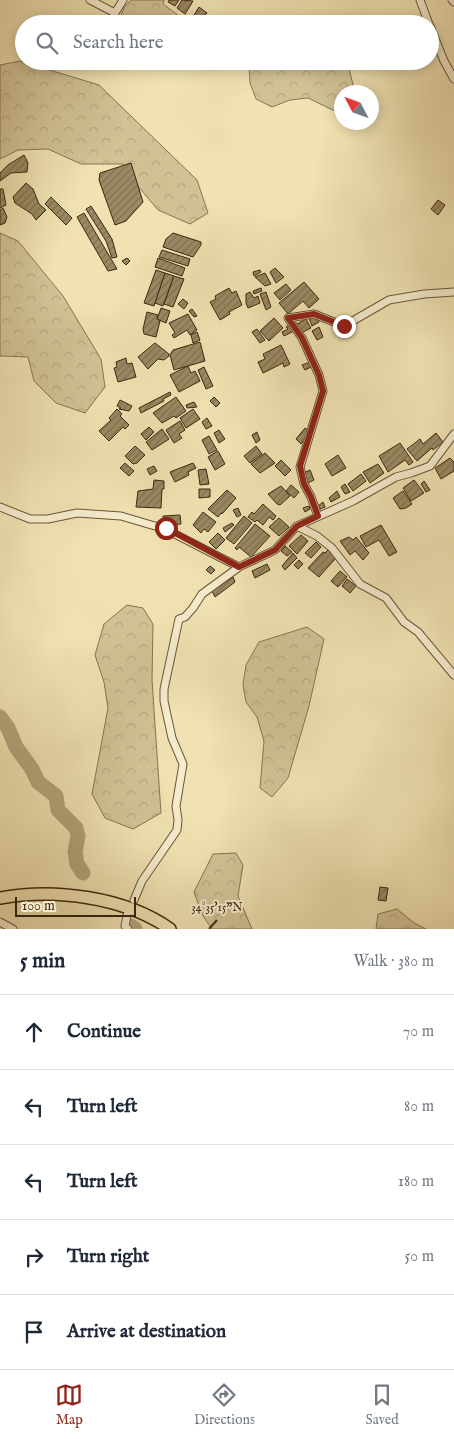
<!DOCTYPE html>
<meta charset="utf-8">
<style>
:root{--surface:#fff;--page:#f6f6f7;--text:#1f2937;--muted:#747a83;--line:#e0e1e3;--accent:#8f2418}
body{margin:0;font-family:"IM FELL English",serif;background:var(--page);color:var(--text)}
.compass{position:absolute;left:334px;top:85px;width:45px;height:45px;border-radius:50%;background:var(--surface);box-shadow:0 2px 12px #0003;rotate:311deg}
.scale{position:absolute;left:15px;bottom:12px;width:121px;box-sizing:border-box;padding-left:5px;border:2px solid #3c280e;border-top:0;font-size:14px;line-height:18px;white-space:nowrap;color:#3c280e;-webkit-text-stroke:4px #f5eccd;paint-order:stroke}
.stop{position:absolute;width:15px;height:15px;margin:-11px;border:4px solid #8f2418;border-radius:50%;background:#fff}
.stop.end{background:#8f2418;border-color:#fff;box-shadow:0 1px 5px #0008}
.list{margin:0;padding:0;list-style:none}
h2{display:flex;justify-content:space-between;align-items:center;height:65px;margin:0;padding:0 20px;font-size:21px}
h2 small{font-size:16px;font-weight:400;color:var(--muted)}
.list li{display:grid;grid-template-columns:32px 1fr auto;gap:15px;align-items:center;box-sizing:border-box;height:75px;padding:0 20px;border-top:1px solid var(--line)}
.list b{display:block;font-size:19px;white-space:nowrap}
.list em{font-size:16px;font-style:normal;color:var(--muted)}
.icon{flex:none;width:28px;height:28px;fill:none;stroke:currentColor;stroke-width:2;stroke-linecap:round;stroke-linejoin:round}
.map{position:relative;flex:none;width:454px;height:929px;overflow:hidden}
.search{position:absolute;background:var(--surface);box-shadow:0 2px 12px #0003;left:15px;right:15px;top:15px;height:55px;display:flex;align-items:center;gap:12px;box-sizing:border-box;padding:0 18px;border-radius:28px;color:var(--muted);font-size:19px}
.sheet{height:440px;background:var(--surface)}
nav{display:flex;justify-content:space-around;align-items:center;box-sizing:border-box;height:70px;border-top:1px solid var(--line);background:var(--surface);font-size:14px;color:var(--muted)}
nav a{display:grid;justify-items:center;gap:2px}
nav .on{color:var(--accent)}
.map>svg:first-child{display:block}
.forest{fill:url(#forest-crowns);stroke:#867552}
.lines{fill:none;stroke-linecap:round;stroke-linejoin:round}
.river{stroke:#b3a37a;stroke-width:15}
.building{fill:url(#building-hatch);stroke:#3c280e}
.minor-casing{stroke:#695637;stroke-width:9}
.primary-casing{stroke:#3c280e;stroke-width:14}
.minor{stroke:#f5eccd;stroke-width:7}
.primary{stroke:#f0e2b2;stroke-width:11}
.route{stroke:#8f2418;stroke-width:6}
.ticks{fill:none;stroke:#3c280e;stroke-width:2}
.ticks-label{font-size:12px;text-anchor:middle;fill:#3c280e;stroke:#f5eccd;stroke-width:4;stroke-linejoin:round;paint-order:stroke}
</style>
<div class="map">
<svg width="454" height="929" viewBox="0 0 454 929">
<defs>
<pattern id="forest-crowns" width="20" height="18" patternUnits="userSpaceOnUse" patternTransform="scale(1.25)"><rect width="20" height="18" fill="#d1c296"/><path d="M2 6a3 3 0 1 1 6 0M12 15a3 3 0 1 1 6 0" fill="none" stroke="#b4a780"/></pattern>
<pattern id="building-hatch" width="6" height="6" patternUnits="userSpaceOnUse" patternTransform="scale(1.25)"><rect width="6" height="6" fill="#9a8963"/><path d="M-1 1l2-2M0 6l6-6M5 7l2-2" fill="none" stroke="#7f7050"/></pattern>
</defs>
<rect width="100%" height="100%" fill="#f0e2b2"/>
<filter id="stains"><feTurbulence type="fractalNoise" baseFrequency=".004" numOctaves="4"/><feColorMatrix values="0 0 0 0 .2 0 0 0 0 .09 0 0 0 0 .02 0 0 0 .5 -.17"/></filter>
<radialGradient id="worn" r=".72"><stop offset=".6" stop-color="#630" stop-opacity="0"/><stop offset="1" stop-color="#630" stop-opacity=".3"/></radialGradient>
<g class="forest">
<path d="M 131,0 L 164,0 L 163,4 L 190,24 L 126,24 L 120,17 L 125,6 Z"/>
<path d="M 20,61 L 99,85 L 197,180 L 208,213 L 190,224 L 158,210 L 137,185 L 123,164 L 81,164 L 48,149 L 18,150 L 0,159 L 0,65 Z"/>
<path d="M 277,61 L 347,61 L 355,92 L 342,92 L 341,114 L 308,98 L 290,100 L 272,107 L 256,99 L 250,83 L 249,64 Z"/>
<path d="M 0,233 L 18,241 L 63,296 L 101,359 L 105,387 L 85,413 L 56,403 L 34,381 L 28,357 L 0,356 Z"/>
<path d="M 127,605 L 143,608 L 153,624 L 152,680 L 161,813 L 133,829 L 105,818 L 92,794 L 108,708 L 104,682 L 95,655 L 104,624 Z"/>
<path d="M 307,627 L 324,639 L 309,706 L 288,778 L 272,797 L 260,788 L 264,741 L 257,717 L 246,702 L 243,685 L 246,665 L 259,642 Z"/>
<path d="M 236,853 L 243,865 L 238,896 L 252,929 L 212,929 L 203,916 L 194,892 L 213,854 Z"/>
<path d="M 397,909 L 414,923 L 426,929 L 376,929 L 378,914 Z"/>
</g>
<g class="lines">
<g class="river">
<path d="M 0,717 L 8,728 L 16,747 L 32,769 L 38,782 L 56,796 L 58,810 L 76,828 L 78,836 L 75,852 L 77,864 L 83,873"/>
<path d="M 131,926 L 135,929"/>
</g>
</g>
<g class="building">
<path d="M 169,0 L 179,0 L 175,6 L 168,2 Z"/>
<path d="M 182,0 L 193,1 L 185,14 L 177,8 Z"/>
<path d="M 199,7 L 207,13 L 198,22 L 193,17 Z"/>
<path d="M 24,155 L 28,163 L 27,172 L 11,173 L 0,181 L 0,173 L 8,165 Z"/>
<path d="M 131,163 L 143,202 L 126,221 L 115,225 L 99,180 L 100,173 Z"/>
<path d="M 26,183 L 33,189 L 39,204 L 46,210 L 36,220 L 32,214 L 15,203 L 13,197 Z"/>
<path d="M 0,189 L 3,189 L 6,205 L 0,208 Z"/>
<path d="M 51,197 L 72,218 L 66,225 L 45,204 Z"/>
<path d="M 438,200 L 445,205 L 438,215 L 431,209 Z"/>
<path d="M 91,206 L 112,239 L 117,257 L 112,258 L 106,241 L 86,209 Z"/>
<path d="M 3,208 L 7,217 L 5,223 L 0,225 L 0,210 Z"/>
<path d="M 84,213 L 117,269 L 108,271 L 77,217 Z"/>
<path d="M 173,233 L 201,242 L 201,245 L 193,257 L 163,247 L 166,239 Z"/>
<path d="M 162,250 L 190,259 L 188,266 L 159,257 Z"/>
<path d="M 127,258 L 130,261 L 126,265 L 122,261 Z"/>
<path d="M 158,258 L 185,268 L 182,276 L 155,267 Z"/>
<path d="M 275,268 L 284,277 L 276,283 L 270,272 Z"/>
<path d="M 156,270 L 165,273 L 154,306 L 144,303 Z"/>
<path d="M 260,270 L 261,272 L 254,276 L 253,272 Z"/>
<path d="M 165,273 L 174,276 L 163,306 L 155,303 Z"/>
<path d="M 265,273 L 271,284 L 265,286 L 255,277 Z"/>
<path d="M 174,276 L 184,279 L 173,307 L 164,304 Z"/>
<path d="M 304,282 L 319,299 L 309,308 L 303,301 L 288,314 L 279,303 Z"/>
<path d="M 286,284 L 291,290 L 280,300 L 274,293 Z"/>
<path d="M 229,288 L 232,293 L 236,291 L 242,305 L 229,312 L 230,314 L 220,320 L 210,302 L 216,299 L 215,296 Z"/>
<path d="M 261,288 L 262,291 L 254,294 L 253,291 Z"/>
<path d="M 250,292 L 254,298 L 258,296 L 260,303 L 248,308 L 246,303 L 246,294 Z"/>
<path d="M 266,292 L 271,307 L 266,310 L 260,294 Z"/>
<path d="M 183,299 L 188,303 L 184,309 L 178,304 Z"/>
<path d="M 161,308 L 170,311 L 166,323 L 157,319 Z"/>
<path d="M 192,309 L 197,316 L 194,317 L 189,311 Z"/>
<path d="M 147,312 L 158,315 L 157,319 L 160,321 L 156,337 L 144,334 L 143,329 Z"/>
<path d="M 188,314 L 197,330 L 190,335 L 187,330 L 174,338 L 172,335 L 175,333 L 169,323 Z"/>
<path d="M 317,317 L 319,322 L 312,326 L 309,318 Z"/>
<path d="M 274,318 L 283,328 L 269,341 L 260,331 Z"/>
<path d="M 306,319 L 311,328 L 301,333 L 297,324 Z"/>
<path d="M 289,325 L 294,331 L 284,336 L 282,332 L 288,329 L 286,327 Z"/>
<path d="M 319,327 L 323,337 L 317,340 L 312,331 Z"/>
<path d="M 257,329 L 265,340 L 260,343 L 252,332 Z"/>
<path d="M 197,332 L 200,340 L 193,343 L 191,335 Z"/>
<path d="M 200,342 L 205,361 L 174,370 L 170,355 L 173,350 Z"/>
<path d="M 155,343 L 169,354 L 169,356 L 164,360 L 158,359 L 148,369 L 138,357 Z"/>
<path d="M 281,345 L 290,364 L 284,367 L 283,363 L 263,373 L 258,362 L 265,359 L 263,354 Z"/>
<path d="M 126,358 L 127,364 L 132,363 L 136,377 L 118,382 L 114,368 L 117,367 L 116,362 Z"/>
<path d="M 310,362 L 313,366 L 305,370 L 302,365 Z"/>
<path d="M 188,366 L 191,373 L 195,371 L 200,381 L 179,392 L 170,375 Z"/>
<path d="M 204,367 L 213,386 L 206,389 L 198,370 Z"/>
<path d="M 170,392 L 171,395 L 163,399 L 164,401 L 141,413 L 139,408 Z"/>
<path d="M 176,397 L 186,411 L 176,418 L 174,416 L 162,423 L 153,413 Z"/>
<path d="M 214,397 L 220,403 L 216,407 L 210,401 Z"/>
<path d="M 120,400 L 132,406 L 129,411 L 119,409 L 121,408 L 117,406 Z"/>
<path d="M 194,402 L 197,407 L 187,408 L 186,405 Z"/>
<path d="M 117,409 L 122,414 L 120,416 L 129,425 L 125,429 L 123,427 L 109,441 L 99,431 L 111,420 L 109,418 Z"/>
<path d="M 193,409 L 200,419 L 186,428 L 180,418 Z"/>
<path d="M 207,418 L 212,426 L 206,429 L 202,422 Z"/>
<path d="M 180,421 L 185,430 L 179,434 L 182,438 L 174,443 L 166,430 Z"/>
<path d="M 149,427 L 154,432 L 146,440 L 141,434 Z"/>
<path d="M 305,428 L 311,433 L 301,444 L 296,439 Z"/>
<path d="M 162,429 L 169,439 L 152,450 L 146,442 Z"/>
<path d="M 219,430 L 225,439 L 219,443 L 214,433 Z"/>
<path d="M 257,432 L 260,440 L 256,443 L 252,435 Z"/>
<path d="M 436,433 L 443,442 L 433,450 L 432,448 L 417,461 L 407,449 L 420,439 L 423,444 Z"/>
<path d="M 209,436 L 217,450 L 209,454 L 202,440 Z"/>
<path d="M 400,443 L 413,462 L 409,465 L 405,460 L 388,472 L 379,456 Z"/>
<path d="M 135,446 L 145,455 L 137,463 L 133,464 L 125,456 Z"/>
<path d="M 256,446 L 262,454 L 250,463 L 244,456 Z"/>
<path d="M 218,451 L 225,464 L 215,470 L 208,457 Z"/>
<path d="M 265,453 L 275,463 L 260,473 L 251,464 Z"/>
<path d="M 338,455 L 346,468 L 332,476 L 325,464 Z"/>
<path d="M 450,458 L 454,462 L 454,471 L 441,479 L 435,468 Z"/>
<path d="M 281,460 L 291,470 L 285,476 L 275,466 Z"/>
<path d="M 125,463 L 134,471 L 129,476 L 120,468 Z"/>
<path d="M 193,463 L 196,468 L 188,472 L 189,475 L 175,482 L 170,472 Z"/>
<path d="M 378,464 L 384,473 L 370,483 L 363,472 Z"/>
<path d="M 154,466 L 157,471 L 150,475 L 147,469 Z"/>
<path d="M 206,469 L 209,484 L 200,485 L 198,470 Z"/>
<path d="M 310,470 L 314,480 L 308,483 L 303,473 Z"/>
<path d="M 361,474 L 366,481 L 353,491 L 348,484 Z"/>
<path d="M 154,480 L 164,481 L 164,489 L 162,489 L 161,508 L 136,507 L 138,491 L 153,489 Z"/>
<path d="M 414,480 L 424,493 L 411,501 L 403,488 Z"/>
<path d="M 424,481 L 430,490 L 426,492 L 421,484 Z"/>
<path d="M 345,484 L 350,492 L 345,494 L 341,487 Z"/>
<path d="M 291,485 L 299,492 L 294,498 L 286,491 Z"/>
<path d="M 281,486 L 290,496 L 280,505 L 277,504 L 268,494 Z"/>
<path d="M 199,489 L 210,489 L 210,497 L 199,498 Z"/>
<path d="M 227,490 L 236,498 L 222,514 L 221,513 L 218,517 L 208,509 Z"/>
<path d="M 337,491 L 340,497 L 331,502 L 329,498 Z"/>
<path d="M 403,491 L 412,504 L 406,508 L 400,509 L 393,498 Z"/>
<path d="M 323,502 L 325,507 L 320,509 L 318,506 Z"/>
<path d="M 263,504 L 276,516 L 273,520 L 269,517 L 263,525 L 257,520 L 255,522 L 248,517 L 252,512 L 254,514 Z"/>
<path d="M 309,506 L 310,509 L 305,512 L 303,508 Z"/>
<path d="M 238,508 L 241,515 L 237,517 L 233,510 Z"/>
<path d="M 203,512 L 216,522 L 208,532 L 204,529 L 201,533 L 193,525 Z"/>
<path d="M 180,515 L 181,524 L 164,525 L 163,516 Z"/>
<path d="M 244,516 L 252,523 L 234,544 L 226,538 Z"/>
<path d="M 279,518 L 289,527 L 279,536 L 269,527 Z"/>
<path d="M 232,523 L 234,525 L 225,532 L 223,528 Z"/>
<path d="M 255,524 L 270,536 L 251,557 L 239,547 L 237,550 L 235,548 Z"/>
<path d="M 381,525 L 397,552 L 389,556 L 379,540 L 366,547 L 360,536 Z"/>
<path d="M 218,533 L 225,540 L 216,549 L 209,542 Z"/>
<path d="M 301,535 L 308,541 L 297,554 L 289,546 Z"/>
<path d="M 349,537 L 353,540 L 356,537 L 369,553 L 363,560 L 355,551 L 350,555 L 340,541 Z"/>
<path d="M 316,542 L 321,547 L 311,558 L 305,553 Z"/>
<path d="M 285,546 L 292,552 L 287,556 L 281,551 Z"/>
<path d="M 328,550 L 336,558 L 319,577 L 308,568 L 323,552 L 325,553 Z"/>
<path d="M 293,553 L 297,558 L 285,570 L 282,566 Z"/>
<path d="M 299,560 L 303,564 L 298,569 L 294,565 Z"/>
<path d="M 267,564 L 270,570 L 255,578 L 252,571 Z"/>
<path d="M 210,566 L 215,570 L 211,574 L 206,570 Z"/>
<path d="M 340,571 L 347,577 L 338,587 L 331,581 Z"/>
<path d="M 233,577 L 235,582 L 215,597 L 212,591 Z"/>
<path d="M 347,579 L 356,586 L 350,593 L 342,586 Z"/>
<path d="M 380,887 L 388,888 L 386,901 L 378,900 Z"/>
</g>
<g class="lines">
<g class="minor-casing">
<g id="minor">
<path d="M 90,0 L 115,13 L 123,0"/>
<path d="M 420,0 L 429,24"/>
<path d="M 452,0 L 454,2"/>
<path d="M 430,26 L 444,61 L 454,79"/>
<path d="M 0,507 L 30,519 L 48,519 L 77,513 L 121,516 L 165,529 L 239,567"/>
<path d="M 318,516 L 311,497 L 304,484 L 300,467 L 323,391 L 319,375 L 302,338 L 288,318 L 314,314 L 344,326 L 389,300 L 424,294 L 454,292"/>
<path d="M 297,526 L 317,536 L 332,548 L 360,584 L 386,598 L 404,622 L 418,632 L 454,675"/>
<path d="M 134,900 L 142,881 L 177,830 L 178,820 L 176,806 L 183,764 L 172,738 L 164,701 L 164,689 L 179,619 L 185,617 L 193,608 L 202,594 L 239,567 L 275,550 L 297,526 L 353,501 L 396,477 L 411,473 L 430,466 L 454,434"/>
<path d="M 127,915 L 125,926 L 128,929"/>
<path d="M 0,922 L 13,929"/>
</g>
</g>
<g class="primary-casing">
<path id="primary" d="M 0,898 C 54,888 125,897 170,929"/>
</g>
<use href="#minor" class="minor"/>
<use href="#primary" class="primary"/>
</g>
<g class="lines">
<path class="route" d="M 166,528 L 239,567 L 275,550 L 297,526 L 318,516 L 311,497 L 304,484 L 300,466 L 323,391 L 319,375 L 302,338 L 288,318 L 314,314 L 344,326"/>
</g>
<path class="ticks" d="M 209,929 L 217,920"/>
<g class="ticks-label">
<text x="217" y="911">34°35'15"N</text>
</g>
<rect width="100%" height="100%" filter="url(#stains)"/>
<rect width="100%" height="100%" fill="url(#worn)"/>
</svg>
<svg class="compass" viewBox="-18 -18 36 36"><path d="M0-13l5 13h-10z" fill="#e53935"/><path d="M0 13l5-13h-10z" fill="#747a83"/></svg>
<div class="scale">100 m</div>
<div class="stop" style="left:166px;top:528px"></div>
<div class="stop end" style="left:344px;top:326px"></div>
<div class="search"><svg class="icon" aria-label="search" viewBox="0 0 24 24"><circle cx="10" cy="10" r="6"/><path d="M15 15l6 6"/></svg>Search here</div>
</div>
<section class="sheet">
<h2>5 min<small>Walk · 380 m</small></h2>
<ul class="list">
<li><svg class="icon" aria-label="ahead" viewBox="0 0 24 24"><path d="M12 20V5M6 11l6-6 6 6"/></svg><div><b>Continue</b></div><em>70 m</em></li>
<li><svg class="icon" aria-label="left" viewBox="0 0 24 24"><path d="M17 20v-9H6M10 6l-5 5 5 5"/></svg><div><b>Turn left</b></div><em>80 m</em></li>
<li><svg class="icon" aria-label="left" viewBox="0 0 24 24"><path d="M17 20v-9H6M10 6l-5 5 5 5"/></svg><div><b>Turn left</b></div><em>180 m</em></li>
<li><svg class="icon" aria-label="right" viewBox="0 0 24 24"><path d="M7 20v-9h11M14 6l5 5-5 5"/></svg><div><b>Turn right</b></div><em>50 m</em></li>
<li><svg class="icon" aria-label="arrive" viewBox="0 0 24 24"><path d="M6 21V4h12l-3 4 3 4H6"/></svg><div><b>Arrive at destination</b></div></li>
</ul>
</section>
<nav>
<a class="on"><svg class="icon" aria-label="map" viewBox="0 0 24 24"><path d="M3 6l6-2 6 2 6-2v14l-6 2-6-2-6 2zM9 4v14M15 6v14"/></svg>Map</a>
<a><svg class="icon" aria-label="directions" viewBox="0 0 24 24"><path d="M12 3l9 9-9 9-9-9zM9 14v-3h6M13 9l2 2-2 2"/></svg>Directions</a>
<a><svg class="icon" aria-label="saved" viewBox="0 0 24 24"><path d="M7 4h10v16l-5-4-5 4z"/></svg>Saved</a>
</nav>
